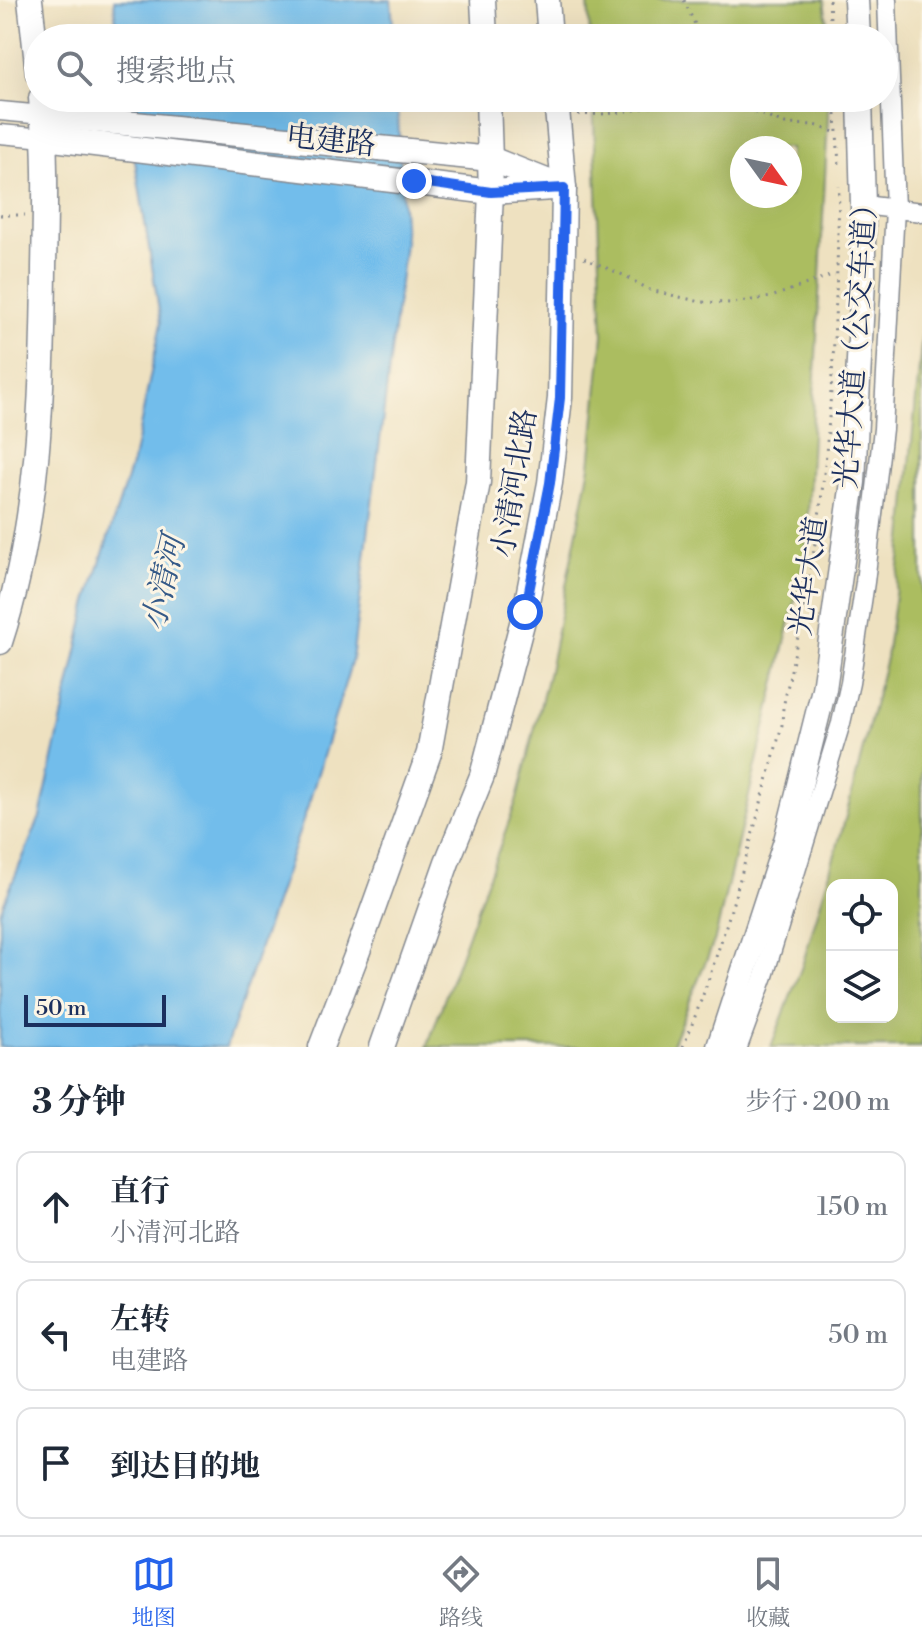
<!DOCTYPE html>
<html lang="zh">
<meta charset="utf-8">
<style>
:root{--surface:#fff;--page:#f6f6f7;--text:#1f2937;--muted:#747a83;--line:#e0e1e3;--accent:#2563eb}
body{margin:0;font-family:"Libre Bodoni","Noto Serif SC",serif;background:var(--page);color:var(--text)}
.controls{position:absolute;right:24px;bottom:24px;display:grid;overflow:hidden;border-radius:16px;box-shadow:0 8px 32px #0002}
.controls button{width:72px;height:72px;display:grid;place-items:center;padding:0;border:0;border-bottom:2px solid var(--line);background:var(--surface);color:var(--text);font:40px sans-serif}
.compass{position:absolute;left:730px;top:136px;width:72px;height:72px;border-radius:50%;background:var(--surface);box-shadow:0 8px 32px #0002;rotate:123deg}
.scale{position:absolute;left:24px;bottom:20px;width:142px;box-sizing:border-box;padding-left:8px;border:4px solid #1b2f5e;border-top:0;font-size:22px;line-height:28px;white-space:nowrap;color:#1b2f5e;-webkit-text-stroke:6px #fcf5e5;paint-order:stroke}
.stop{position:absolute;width:24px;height:24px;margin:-18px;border:6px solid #2563eb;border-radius:50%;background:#fff}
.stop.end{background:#2563eb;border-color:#fff;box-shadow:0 2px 8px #0008}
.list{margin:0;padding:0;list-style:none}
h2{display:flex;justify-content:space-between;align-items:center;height:104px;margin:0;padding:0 32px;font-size:34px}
h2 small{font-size:26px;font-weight:400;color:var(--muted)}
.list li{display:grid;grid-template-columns:52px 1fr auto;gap:24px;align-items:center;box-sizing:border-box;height:112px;margin:0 16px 16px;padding:0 16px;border:2px solid var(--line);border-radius:16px}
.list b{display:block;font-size:30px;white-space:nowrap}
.list p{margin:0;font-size:26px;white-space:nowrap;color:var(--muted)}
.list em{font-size:26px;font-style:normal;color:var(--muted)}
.icon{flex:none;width:44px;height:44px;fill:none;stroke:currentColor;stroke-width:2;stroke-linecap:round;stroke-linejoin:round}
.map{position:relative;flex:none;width:922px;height:1047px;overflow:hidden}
.search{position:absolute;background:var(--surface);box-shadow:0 8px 32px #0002;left:24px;right:24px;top:24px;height:88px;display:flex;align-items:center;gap:20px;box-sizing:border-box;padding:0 28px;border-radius:44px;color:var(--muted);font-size:30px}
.sheet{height:488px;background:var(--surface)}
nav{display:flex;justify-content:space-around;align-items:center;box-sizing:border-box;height:112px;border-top:2px solid var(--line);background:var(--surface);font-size:22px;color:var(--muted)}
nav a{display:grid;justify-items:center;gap:4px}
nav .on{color:var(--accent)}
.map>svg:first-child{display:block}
.green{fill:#abbd61;stroke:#637660;stroke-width:2;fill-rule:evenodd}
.water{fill:#72bdeb;stroke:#4676a4;stroke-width:2}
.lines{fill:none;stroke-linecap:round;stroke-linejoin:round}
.minor-casing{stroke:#84888f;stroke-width:21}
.major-casing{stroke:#84888f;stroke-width:27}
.path{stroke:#84888f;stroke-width:3;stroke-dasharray:2 6;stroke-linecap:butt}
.minor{stroke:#fff;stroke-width:18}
.major{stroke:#fff;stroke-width:24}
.route{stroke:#2563eb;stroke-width:10}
.labels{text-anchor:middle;stroke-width:6;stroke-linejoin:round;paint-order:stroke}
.street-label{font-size:30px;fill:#1b2f5e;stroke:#fcf5e5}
.water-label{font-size:32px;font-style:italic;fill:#355a88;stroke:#fcf5e5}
</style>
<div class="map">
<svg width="922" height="1047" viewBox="0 0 922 1047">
<rect width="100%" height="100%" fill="#fcf5e5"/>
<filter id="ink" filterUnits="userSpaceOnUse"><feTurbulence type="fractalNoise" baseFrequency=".0125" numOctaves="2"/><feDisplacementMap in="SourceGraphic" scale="16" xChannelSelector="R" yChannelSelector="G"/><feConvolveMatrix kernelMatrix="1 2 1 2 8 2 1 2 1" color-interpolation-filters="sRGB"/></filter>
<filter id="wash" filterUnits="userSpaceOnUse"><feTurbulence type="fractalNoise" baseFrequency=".006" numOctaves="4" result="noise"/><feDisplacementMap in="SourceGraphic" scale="32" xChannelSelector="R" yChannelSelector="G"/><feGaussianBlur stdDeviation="1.8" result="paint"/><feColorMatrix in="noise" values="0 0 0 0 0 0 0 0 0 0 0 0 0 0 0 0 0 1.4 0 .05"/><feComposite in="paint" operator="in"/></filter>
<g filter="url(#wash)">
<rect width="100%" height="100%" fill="#eee1c0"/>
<g class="green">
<path d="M 588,0 L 824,0 L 829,38 L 590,38 Z"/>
<path d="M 593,98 L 829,98 L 806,554 L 715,939 L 671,1047 L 427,1047 L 517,799 L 549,671 L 590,466 L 603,335 ZM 790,148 L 790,196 L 742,196 L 742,148 Z"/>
<path d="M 922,335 L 922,1047 L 771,1047 L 802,966 L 845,820 L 886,658 L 903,539 ZM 892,885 L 892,1017 L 832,1017 L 832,885 Z"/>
</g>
<g class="water">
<path d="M 114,0 L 391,0 L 394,38 L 117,38 Z"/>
<path d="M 125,98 L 397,98 L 405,243 L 352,660 L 308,806 L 226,1047 L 0,1047 L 0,912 L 40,817 L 88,601 L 134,456 L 161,323 Z"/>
</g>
</g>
<g filter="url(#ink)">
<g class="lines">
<g class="minor-casing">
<g id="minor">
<path d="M 0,111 L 43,115"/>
<path d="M 0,134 L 45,138"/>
<path d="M 863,205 L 922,212"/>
<path d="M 738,1047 L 764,976 L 841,723 L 850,683 L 865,582 L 883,429 L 895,209 L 887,0"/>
</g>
</g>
<g class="major-casing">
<g id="major">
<path d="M 30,0 L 38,73"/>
<path d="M 483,0 L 485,38"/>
<path d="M 547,0 L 550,38"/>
<path d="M 856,0 L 858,38"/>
<path d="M 43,115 L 491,159 L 564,188"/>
<path d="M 45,138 L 491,192 L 553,188"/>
<path d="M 0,642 C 39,523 43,393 44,268 C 45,211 47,155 41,98"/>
<path d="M 321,1047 L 358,951 L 429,753 L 478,482 L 491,192 L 488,98"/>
<path d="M 382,1047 L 447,862 L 482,776 L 525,612 L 550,483 L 560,398 L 563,248 L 564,188 L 556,98"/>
<path d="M 719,1047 L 786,841 L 824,689 L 853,482 L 863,279 L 863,205 L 860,98"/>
</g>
</g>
<g class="path">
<path d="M 684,0 L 701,38"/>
<path d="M 829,0 L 831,38"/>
<path d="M 717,98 L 785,124 L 815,125 L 837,133"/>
<path d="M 835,98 L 839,166"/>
<path d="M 578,114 C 619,117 660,103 701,98"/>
<path d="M 0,215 L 25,215"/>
<path d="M 584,258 L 623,275 L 650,290 L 701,302 L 733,303 L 771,297 L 832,275 L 835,275"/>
<path d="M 683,1047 C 725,945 753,832 782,725 L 783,708 C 797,642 811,576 820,509 C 833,402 837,294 839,186"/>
</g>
<use href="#minor" class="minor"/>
<use href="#major" class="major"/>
</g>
</g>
<g class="lines" filter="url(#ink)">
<path class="route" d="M 414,181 L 491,192 L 564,188 L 560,398 L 550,483 L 525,612"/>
</g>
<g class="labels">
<g class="street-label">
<text transform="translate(331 140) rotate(6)" y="10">电建路</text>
<text transform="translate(856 339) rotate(-86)" y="10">光华大道（公交车道）</text>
<text transform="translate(514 483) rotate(-81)" y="10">小清河北路</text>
<text transform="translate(808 576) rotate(-82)" y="10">光华大道</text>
</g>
<g class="water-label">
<text transform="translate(163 583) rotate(-77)" y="11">小清河</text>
</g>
</g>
</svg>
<div class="controls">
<button><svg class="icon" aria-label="locate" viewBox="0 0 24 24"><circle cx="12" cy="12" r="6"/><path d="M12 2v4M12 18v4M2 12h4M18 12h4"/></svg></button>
<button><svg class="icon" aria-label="layers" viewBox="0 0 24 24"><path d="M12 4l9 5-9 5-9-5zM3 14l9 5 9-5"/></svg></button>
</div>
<svg class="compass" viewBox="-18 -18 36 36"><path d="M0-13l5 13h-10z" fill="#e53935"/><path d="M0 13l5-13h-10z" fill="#747a83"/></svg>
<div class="scale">50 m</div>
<div class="stop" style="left:525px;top:612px"></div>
<div class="stop end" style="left:414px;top:181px"></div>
<div class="search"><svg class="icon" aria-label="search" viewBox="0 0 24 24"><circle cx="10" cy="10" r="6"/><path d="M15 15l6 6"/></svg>搜索地点</div>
</div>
<section class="sheet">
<h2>3 分钟<small>步行 · 200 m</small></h2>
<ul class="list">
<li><svg class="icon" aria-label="ahead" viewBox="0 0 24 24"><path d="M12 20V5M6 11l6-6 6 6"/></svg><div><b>直行</b><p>小清河北路</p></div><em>150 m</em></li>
<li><svg class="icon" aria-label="left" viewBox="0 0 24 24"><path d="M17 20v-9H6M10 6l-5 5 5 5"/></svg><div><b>左转</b><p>电建路</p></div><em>50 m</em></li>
<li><svg class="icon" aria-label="arrive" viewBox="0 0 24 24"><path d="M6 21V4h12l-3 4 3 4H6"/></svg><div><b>到达目的地</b></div></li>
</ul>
</section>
<nav>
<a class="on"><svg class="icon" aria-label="map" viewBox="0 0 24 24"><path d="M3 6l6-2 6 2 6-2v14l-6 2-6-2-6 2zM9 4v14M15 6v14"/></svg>地图</a>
<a><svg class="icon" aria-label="directions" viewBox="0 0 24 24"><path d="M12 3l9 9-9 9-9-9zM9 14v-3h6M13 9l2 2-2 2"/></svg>路线</a>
<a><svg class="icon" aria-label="saved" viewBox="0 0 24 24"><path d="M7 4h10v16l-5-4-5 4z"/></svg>收藏</a>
</nav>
